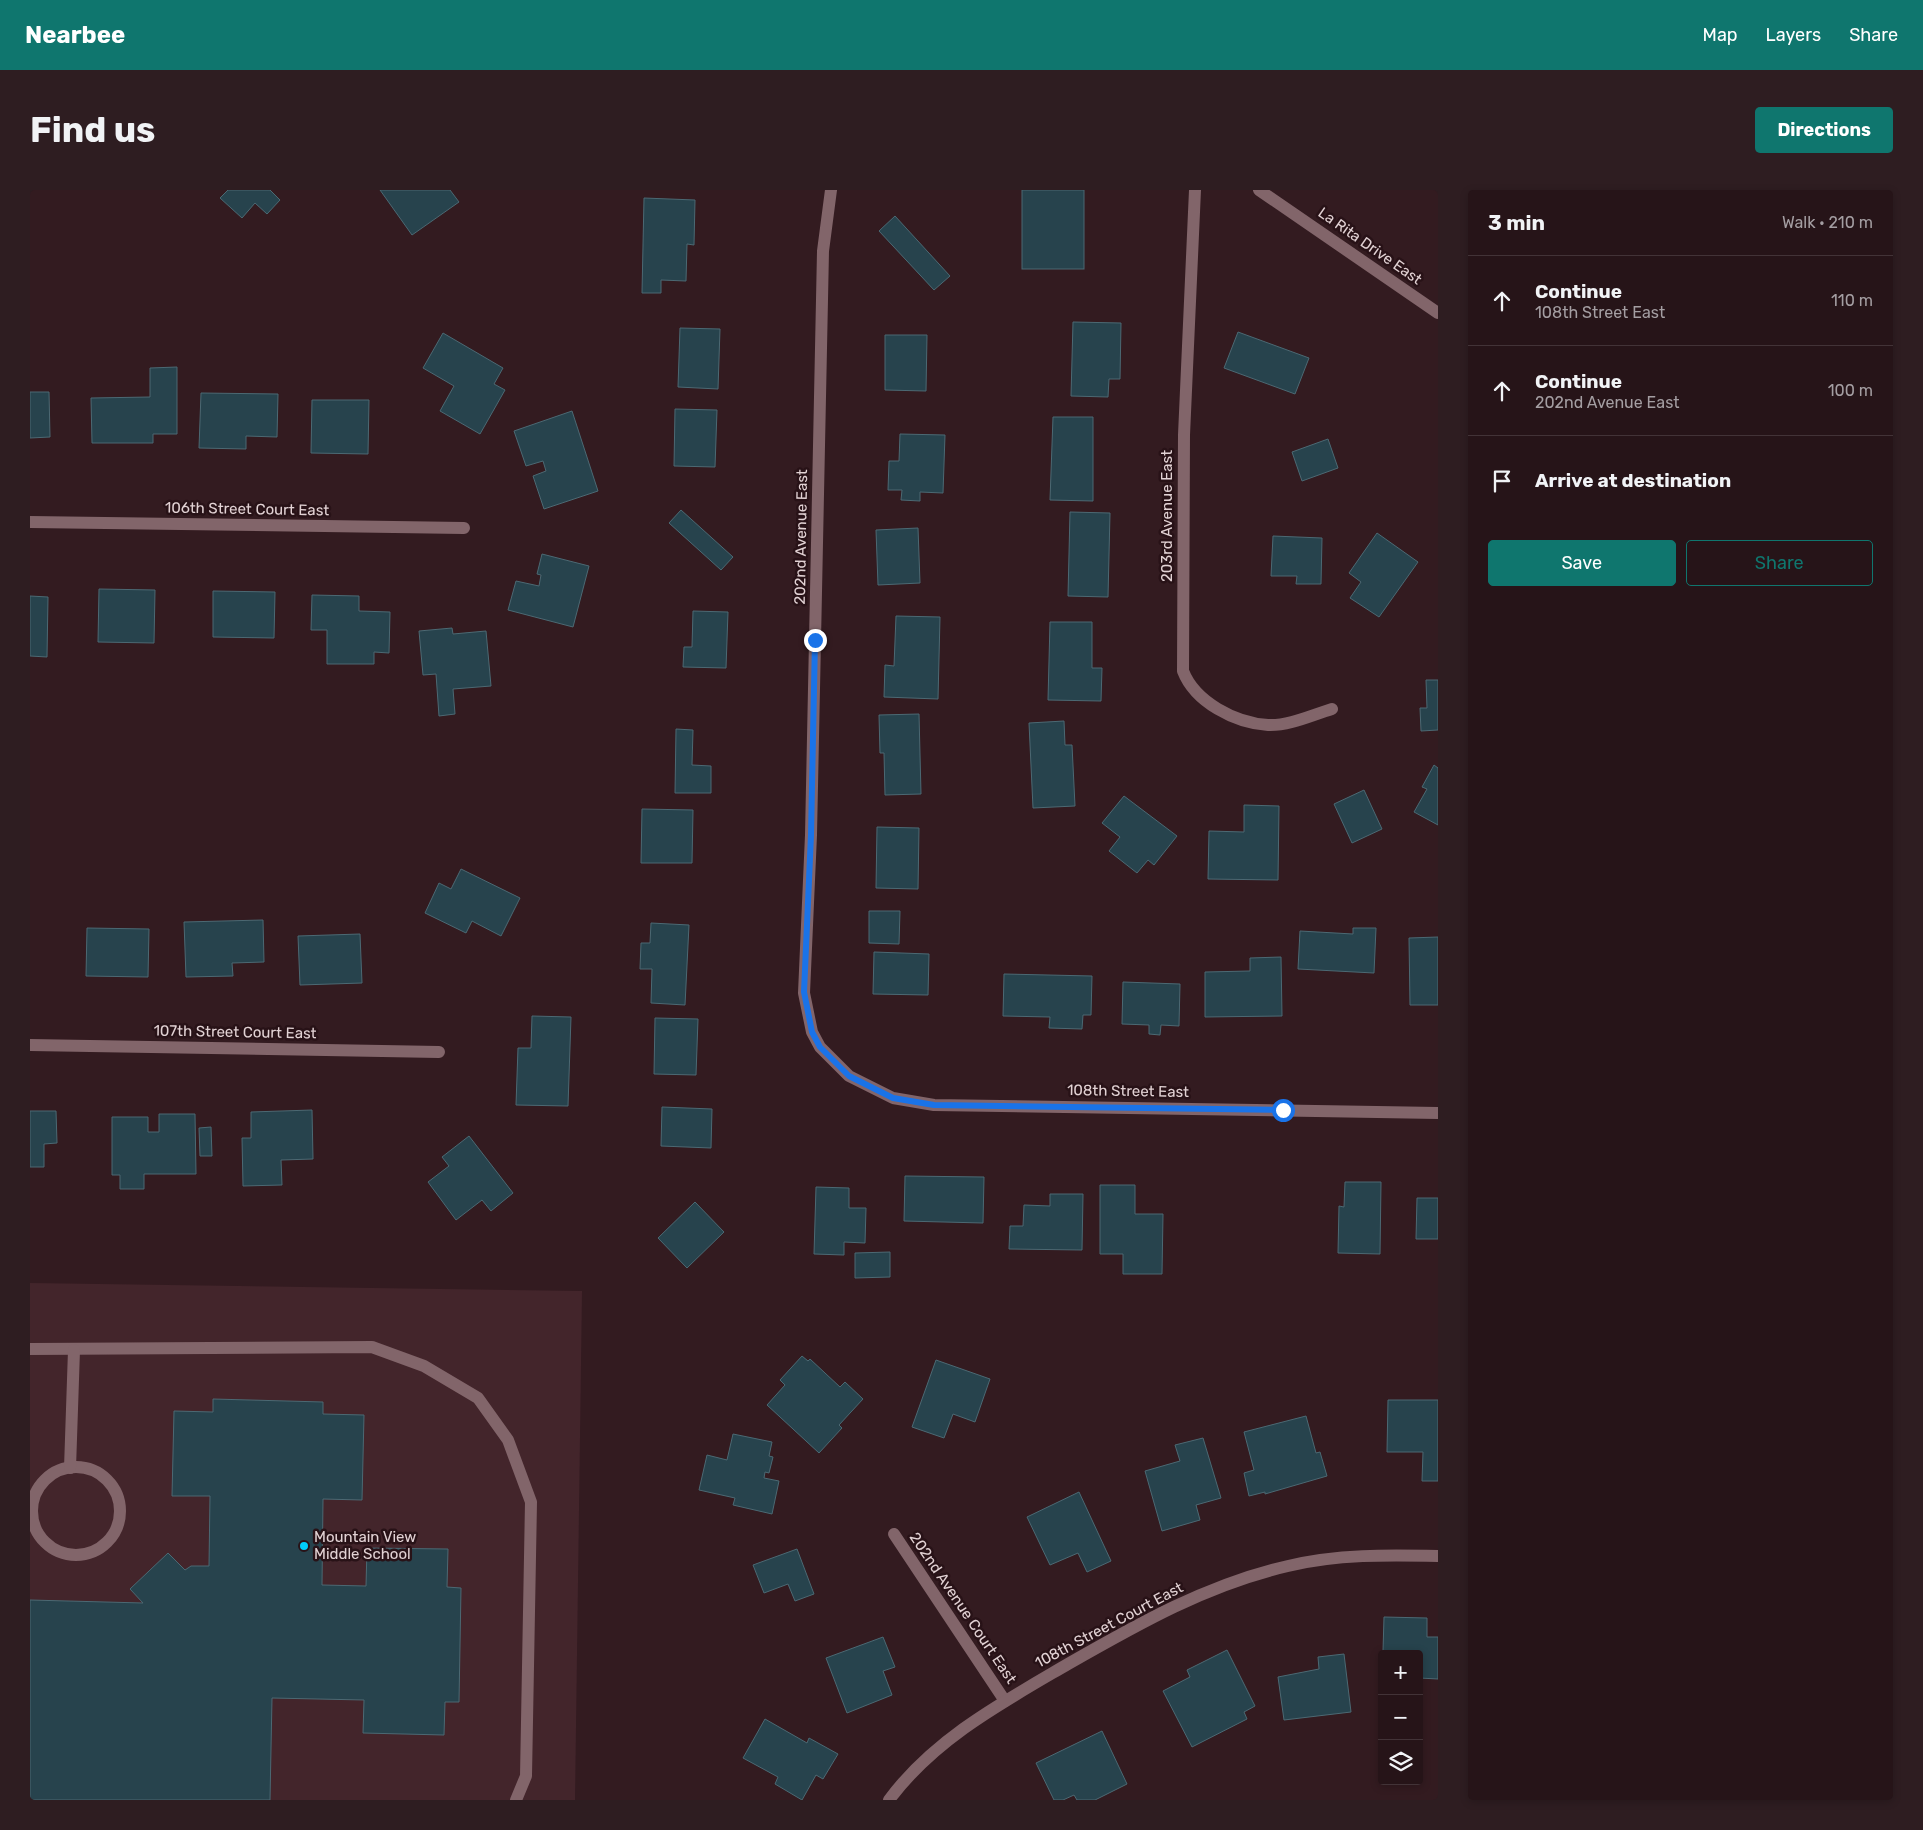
<!DOCTYPE html>
<meta charset="utf-8">
<style>
:root{--surface:#261418;--page:#2e1d21;--text:#f1f3f6;--muted:#a49ea2;--line:#423337;--accent:#0f766e}
body{margin:0;font-family:Rubik,sans-serif;background:var(--page);color:var(--text)}
.controls{position:absolute;right:15px;bottom:15px;display:grid;overflow:hidden;border-radius:5px;box-shadow:0 2px 8px #0003}
.controls button{width:45px;height:45px;display:grid;place-items:center;padding:0;border:0;border-bottom:1px solid var(--line);background:var(--surface);color:var(--text);font:25px sans-serif}
.stop{position:absolute;width:15px;height:15px;margin:-11px;border:4px solid #1a73e8;border-radius:50%;background:#fff}
.stop.end{background:#1a73e8;border-color:#fff;box-shadow:0 1px 5px #0008}
.list{margin:0;padding:0;list-style:none}
h2{display:flex;justify-content:space-between;align-items:center;height:65px;margin:0;padding:0 20px;font-size:21px}
h2 small{font-size:16px;font-weight:400;color:var(--muted)}
.list li{display:grid;grid-template-columns:32px 1fr auto;gap:15px;align-items:center;box-sizing:border-box;height:90px;padding:0 20px;border-top:1px solid var(--line)}
.list b{display:block;font-size:19px;white-space:nowrap}
.list p{margin:0;font-size:16px;white-space:nowrap;color:var(--muted)}
.list em{font-size:16px;font-style:normal;color:var(--muted)}
.actions{display:flex;gap:10px;padding:15px 20px}
.actions a{flex:1;padding:11px 0;border:1px solid var(--accent);border-radius:5px;text-align:center;font-size:18px;color:var(--accent)}
.actions .main{background:var(--accent);color:#fff}
.icon{flex:none;width:28px;height:28px;fill:none;stroke:currentColor;stroke-width:2;stroke-linecap:round;stroke-linejoin:round}
.map{position:relative;flex:none;width:1408px;height:1610px;overflow:hidden;border-radius:5px}
header{display:flex;align-items:center;gap:30px;box-sizing:border-box;height:70px;padding:0 25px;background:var(--accent);color:#fff}
header strong{font-size:24px}
nav{display:flex;gap:28px;margin-inline-start:auto;font-size:18px}
.intro{display:flex;align-items:center;justify-content:space-between;box-sizing:border-box;height:120px;padding:0 30px}
h1{margin:0;font-size:35px}
.button{padding:12px 22px;border-radius:5px;background:var(--accent);color:#fff;font-size:18px;font-weight:700}
main{display:flex;gap:30px;padding:0 30px}
aside{flex:1;background:var(--surface);border-radius:5px;box-shadow:0 2px 8px #0003}
.map>svg:first-child{display:block}
.built{fill:#43252b}
.building{fill:#27434d;stroke:#4c6973}
.lines{fill:none;stroke-linecap:round;stroke-linejoin:round}
.service{stroke:#82656a;stroke-width:12}
.minor{stroke:#82656a;stroke-width:12}
.route{stroke:#1a73e8;stroke-width:6}
.poi-dot{fill:#00cbf9;stroke:#281217;stroke-width:2}
.labels{text-anchor:middle;stroke-width:5;stroke-linejoin:round;paint-order:stroke}
.street-label{font-size:15px;fill:#e2d2d4;stroke:#281217}
.poi-label{font-size:15px;fill:#e2d2d4;stroke:#281217;text-anchor:start}
</style>
<header>
<strong>Nearbee</strong>
<nav><a>Map</a><a>Layers</a><a>Share</a></nav>
</header>
<div class="intro"><h1>Find us</h1><a class="button">Directions</a></div>
<main>
<div class="map">
<svg width="1408" height="1610" viewBox="0 0 1408 1610">
<rect width="100%" height="100%" fill="#331b20"/>
<path class="built" d="M 0,1093 L 552,1101 L 545,1610 L 0,1610 Z"/>
<g class="building">
<path d="M 198,0 L 240,0 L 250,10 L 237,24 L 225,13 L 212,28 L 190,8 Z"/>
<path d="M 350,0 L 420,0 L 429,12 L 382,45 Z"/>
<rect x="992" y="0" width="62" height="79"/>
<path d="M 614,8 L 665,10 L 664,55 L 657,54 L 656,91 L 631,90 L 631,103 L 612,103 Z"/>
<path d="M 865,26 L 920,86 L 904,100 L 849,41 Z"/>
<path d="M 1043,132 L 1091,133 L 1090,189 L 1079,189 L 1078,207 L 1041,206 Z"/>
<path d="M 650,138 L 690,139 L 688,199 L 648,197 Z"/>
<path d="M 1208,142 L 1279,168 L 1265,204 L 1194,178 Z"/>
<path d="M 413,143 L 473,178 L 464,194 L 475,200 L 450,244 L 410,221 L 424,196 L 393,178 Z"/>
<path d="M 855,145 L 897,145 L 896,201 L 855,200 Z"/>
<path d="M 147,177 L 147,244 L 123,244 L 123,253 L 62,253 L 61,208 L 120,207 L 120,178 Z"/>
<path d="M 0,202 L 19,202 L 20,247 L 0,248 Z"/>
<path d="M 171,203 L 248,204 L 247,247 L 216,246 L 216,259 L 169,258 Z"/>
<path d="M 282,210 L 339,210 L 338,264 L 281,263 Z"/>
<path d="M 645,219 L 687,220 L 685,277 L 644,276 Z"/>
<path d="M 542,221 L 568,301 L 514,319 L 503,286 L 516,281 L 513,271 L 496,276 L 484,241 Z"/>
<path d="M 1023,227 L 1063,227 L 1063,311 L 1020,310 Z"/>
<path d="M 870,244 L 915,245 L 913,303 L 890,302 L 890,311 L 871,310 L 872,300 L 858,300 L 859,271 L 869,271 Z"/>
<path d="M 1298,249 L 1308,278 L 1272,291 L 1262,262 Z"/>
<path d="M 651,320 L 703,367 L 691,380 L 639,333 Z"/>
<path d="M 1040,322 L 1080,323 L 1078,407 L 1038,406 Z"/>
<path d="M 888,338 L 890,393 L 848,395 L 846,340 Z"/>
<path d="M 1347,343 L 1388,372 L 1349,427 L 1320,408 L 1331,392 L 1319,383 Z"/>
<path d="M 1243,346 L 1292,348 L 1291,394 L 1266,394 L 1267,386 L 1241,386 Z"/>
<path d="M 512,364 L 559,376 L 543,437 L 478,420 L 486,391 L 509,396 L 511,385 L 507,384 Z"/>
<path d="M 69,399 L 125,400 L 124,453 L 68,452 Z"/>
<path d="M 183,401 L 245,402 L 244,448 L 183,447 Z"/>
<path d="M 282,405 L 329,406 L 329,421 L 360,422 L 359,463 L 344,462 L 344,474 L 297,474 L 297,440 L 281,440 Z"/>
<path d="M 0,406 L 18,407 L 17,467 L 0,466 Z"/>
<path d="M 663,421 L 698,422 L 696,478 L 653,477 L 654,457 L 662,457 Z"/>
<path d="M 866,426 L 910,427 L 908,509 L 854,507 L 855,475 L 864,476 Z"/>
<path d="M 1020,432 L 1062,432 L 1062,478 L 1072,478 L 1071,511 L 1018,510 Z"/>
<path d="M 422,438 L 423,444 L 456,441 L 461,496 L 423,499 L 425,524 L 409,526 L 406,484 L 393,485 L 389,441 Z"/>
<path d="M 1396,490 L 1408,490 L 1408,540 L 1391,541 L 1390,518 L 1397,518 Z"/>
<path d="M 889,524 L 891,604 L 855,605 L 854,563 L 850,563 L 849,525 Z"/>
<path d="M 1034,531 L 1035,555 L 1042,555 L 1045,616 L 1003,618 L 999,533 Z"/>
<path d="M 646,539 L 663,540 L 662,575 L 681,576 L 681,603 L 645,603 Z"/>
<path d="M 1404,575 L 1408,578 L 1408,635 L 1384,622 L 1397,599 L 1392,597 Z"/>
<path d="M 1334,600 L 1352,639 L 1322,653 L 1304,614 Z"/>
<path d="M 1094,606 L 1147,646 L 1124,675 L 1118,670 L 1107,683 L 1079,661 L 1090,647 L 1072,633 Z"/>
<path d="M 1214,615 L 1249,616 L 1248,690 L 1178,689 L 1179,641 L 1214,642 Z"/>
<path d="M 612,619 L 663,620 L 662,673 L 611,673 Z"/>
<path d="M 847,637 L 889,638 L 888,699 L 846,698 Z"/>
<path d="M 431,679 L 490,708 L 471,746 L 442,731 L 436,743 L 395,723 L 409,693 L 421,699 Z"/>
<path d="M 839,721 L 870,721 L 869,754 L 839,753 Z"/>
<path d="M 233,730 L 234,772 L 202,773 L 203,786 L 156,787 L 154,732 Z"/>
<path d="M 621,733 L 659,735 L 655,815 L 621,813 L 622,779 L 610,779 L 611,753 L 620,753 Z"/>
<path d="M 57,738 L 119,739 L 118,787 L 56,786 Z"/>
<path d="M 1323,738 L 1346,738 L 1344,783 L 1268,779 L 1270,741 L 1323,744 Z"/>
<path d="M 330,744 L 332,793 L 270,795 L 268,746 Z"/>
<path d="M 1408,747 L 1408,815 L 1380,815 L 1379,748 Z"/>
<path d="M 844,762 L 899,764 L 898,805 L 843,804 Z"/>
<path d="M 1251,767 L 1252,826 L 1175,827 L 1175,782 L 1220,781 L 1220,768 Z"/>
<path d="M 974,784 L 1062,786 L 1061,825 L 1053,825 L 1052,839 L 1019,838 L 1020,827 L 973,826 Z"/>
<path d="M 1093,792 L 1150,794 L 1149,836 L 1131,835 L 1130,845 L 1119,844 L 1119,835 L 1092,834 Z"/>
<path d="M 502,826 L 541,827 L 538,916 L 486,915 L 488,858 L 501,858 Z"/>
<path d="M 625,828 L 668,829 L 666,885 L 624,884 Z"/>
<path d="M 632,917 L 682,919 L 681,958 L 631,956 Z"/>
<path d="M 282,920 L 283,969 L 251,970 L 252,995 L 213,996 L 212,948 L 221,948 L 221,922 Z"/>
<path d="M 0,921 L 26,921 L 27,953 L 14,954 L 14,977 L 0,977 Z"/>
<path d="M 129,924 L 165,924 L 166,984 L 114,984 L 114,999 L 90,999 L 90,985 L 82,985 L 82,927 L 118,927 L 118,942 L 129,942 Z"/>
<path d="M 181,937 L 182,966 L 170,966 L 169,938 Z"/>
<path d="M 439,946 L 483,1003 L 461,1021 L 452,1010 L 426,1030 L 398,992 L 419,976 L 412,967 Z"/>
<path d="M 875,986 L 954,987 L 953,1033 L 874,1031 Z"/>
<path d="M 1315,992 L 1351,992 L 1350,1064 L 1308,1063 L 1309,1016 L 1314,1017 Z"/>
<path d="M 1070,995 L 1105,995 L 1105,1024 L 1133,1024 L 1132,1084 L 1093,1084 L 1093,1064 L 1070,1064 Z"/>
<path d="M 786,997 L 819,998 L 819,1018 L 836,1018 L 835,1053 L 814,1052 L 814,1065 L 784,1064 Z"/>
<path d="M 1020,1004 L 1053,1004 L 1052,1060 L 979,1059 L 980,1036 L 993,1036 L 994,1015 L 1020,1016 Z"/>
<path d="M 1387,1008 L 1408,1008 L 1408,1049 L 1386,1049 Z"/>
<path d="M 665,1012 L 694,1042 L 657,1078 L 628,1048 Z"/>
<path d="M 860,1062 L 860,1087 L 825,1088 L 825,1063 Z"/>
<path d="M 772,1166 L 778,1171 L 780,1169 L 810,1197 L 815,1192 L 833,1209 L 809,1235 L 812,1238 L 789,1263 L 737,1215 L 755,1195 L 750,1190 Z"/>
<path d="M 906,1170 L 960,1189 L 945,1232 L 923,1224 L 914,1248 L 882,1237 Z"/>
<path d="M 183,1209 L 293,1212 L 293,1224 L 334,1225 L 332,1310 L 293,1309 L 292,1395 L 336,1396 L 337,1358 L 418,1359 L 417,1397 L 431,1398 L 429,1512 L 415,1512 L 414,1545 L 333,1543 L 334,1510 L 242,1508 L 240,1610 L 0,1610 L 0,1410 L 113,1413 L 100,1399 L 138,1363 L 155,1380 L 161,1376 L 179,1376 L 180,1306 L 142,1306 L 144,1221 L 183,1222 Z"/>
<path d="M 1358,1210 L 1408,1210 L 1408,1291 L 1392,1291 L 1393,1262 L 1357,1262 Z"/>
<path d="M 1276,1226 L 1286,1263 L 1290,1262 L 1297,1286 L 1235,1304 L 1235,1302 L 1219,1306 L 1214,1283 L 1224,1280 L 1214,1242 Z"/>
<path d="M 703,1244 L 742,1252 L 739,1266 L 743,1267 L 739,1283 L 735,1282 L 734,1288 L 749,1291 L 742,1324 L 703,1315 L 705,1308 L 669,1300 L 677,1265 L 697,1270 Z"/>
<path d="M 1173,1248 L 1191,1308 L 1166,1315 L 1170,1330 L 1132,1341 L 1115,1281 L 1150,1271 L 1145,1255 Z"/>
<path d="M 1049,1302 L 1081,1371 L 1057,1382 L 1048,1363 L 1020,1375 L 997,1327 Z"/>
<path d="M 767,1359 L 784,1404 L 765,1411 L 758,1394 L 734,1403 L 723,1375 Z"/>
<path d="M 1354,1427 L 1397,1428 L 1397,1447 L 1408,1447 L 1408,1489 L 1389,1488 L 1389,1464 L 1366,1464 L 1366,1461 L 1353,1461 Z"/>
<path d="M 853,1447 L 865,1477 L 853,1481 L 862,1505 L 817,1523 L 796,1468 Z"/>
<path d="M 1197,1460 L 1225,1516 L 1214,1522 L 1217,1529 L 1162,1557 L 1133,1501 L 1160,1487 L 1157,1480 Z"/>
<path d="M 1314,1464 L 1321,1522 L 1254,1530 L 1248,1487 L 1289,1479 L 1288,1467 Z"/>
<path d="M 735,1529 L 777,1553 L 779,1548 L 808,1564 L 793,1589 L 786,1585 L 772,1610 L 745,1594 L 748,1587 L 713,1568 Z"/>
<path d="M 1072,1541 L 1097,1594 L 1065,1610 L 1047,1610 L 1044,1605 L 1033,1610 L 1024,1610 L 1006,1573 Z"/>
</g>
<g class="lines">
<g class="service">
<path d="M 0,1159 L 342,1157 L 394,1176 L 448,1208 L 478,1250 L 501,1312 L 496,1586 L 486,1610"/>
<circle cx="46" cy="1321" r="44"/>
<path d="M 40,1278 L 44,1160"/>
</g>
<g class="minor">
<path d="M 801,0 L 793,61 L 781,645 L 774,803 L 782,842 L 790,857 L 819,886 L 863,908 L 904,915 L 1408,923"/>
<path d="M 1165,0 L 1154,245 L 1153,481 C 1165,512 1205,533 1238,535 C 1259,536 1282,525 1302,519"/>
<path d="M 1229,0 L 1408,123"/>
<path d="M 0,332 L 434,338"/>
<path d="M 0,855 L 409,862"/>
<path d="M 864,1344 L 975,1511"/>
<path d="M 859,1610 C 904,1549 973,1512 1038,1474 C 1108,1434 1178,1394 1258,1376 C 1307,1364 1358,1365 1408,1366"/>
</g>
</g>
<g class="lines">
<path class="route" d="M 785,450 L 781,645 L 774,802 L 782,842 L 790,857 L 819,886 L 863,908 L 904,915 L 1253,920"/>
</g>
<circle class="poi-dot" cx="274" cy="1356" r="5"/>
<g class="labels">
<g class="street-label">
<text transform="translate(1340 56) rotate(35)" y="5">La Rita Drive East</text>
<text transform="translate(217 319) rotate(1)" y="5">106th Street Court East</text>
<text transform="translate(1137 326) rotate(-90)" y="5">203rd Avenue East</text>
<text transform="translate(771 347) rotate(-89)" y="5">202nd Avenue East</text>
<text transform="translate(205 842) rotate(1)" y="5">107th Street Court East</text>
<text transform="translate(1098 901) rotate(1)" y="5">108th Street East</text>
<text transform="translate(933 1418) rotate(56)" y="5">202nd Avenue Court East</text>
<text transform="translate(1079 1435) rotate(-28)" y="5">108th Street Court East</text>
</g>
<g class="poi-label">
<text x="284" y="1352">Mountain View<tspan x="284" dy="17">Middle School</tspan></text>
</g>
</g>
</svg>
<div class="controls">
<button>+</button>
<button>−</button>
<button><svg class="icon" aria-label="layers" viewBox="0 0 24 24"><path d="M12 4l9 5-9 5-9-5zM3 14l9 5 9-5"/></svg></button>
</div>
<div class="stop" style="left:1253px;top:920px"></div>
<div class="stop end" style="left:785px;top:450px"></div>
</div>
<aside>
<h2>3 min<small>Walk · 210 m</small></h2>
<ul class="list">
<li><svg class="icon" aria-label="ahead" viewBox="0 0 24 24"><path d="M12 20V5M6 11l6-6 6 6"/></svg><div><b>Continue</b><p>108th Street East</p></div><em>110 m</em></li>
<li><svg class="icon" aria-label="ahead" viewBox="0 0 24 24"><path d="M12 20V5M6 11l6-6 6 6"/></svg><div><b>Continue</b><p>202nd Avenue East</p></div><em>100 m</em></li>
<li><svg class="icon" aria-label="arrive" viewBox="0 0 24 24"><path d="M6 21V4h12l-3 4 3 4H6"/></svg><div><b>Arrive at destination</b></div></li>
</ul>
<div class="actions"><a class="main">Save</a><a>Share</a></div>
</aside>
</main>
